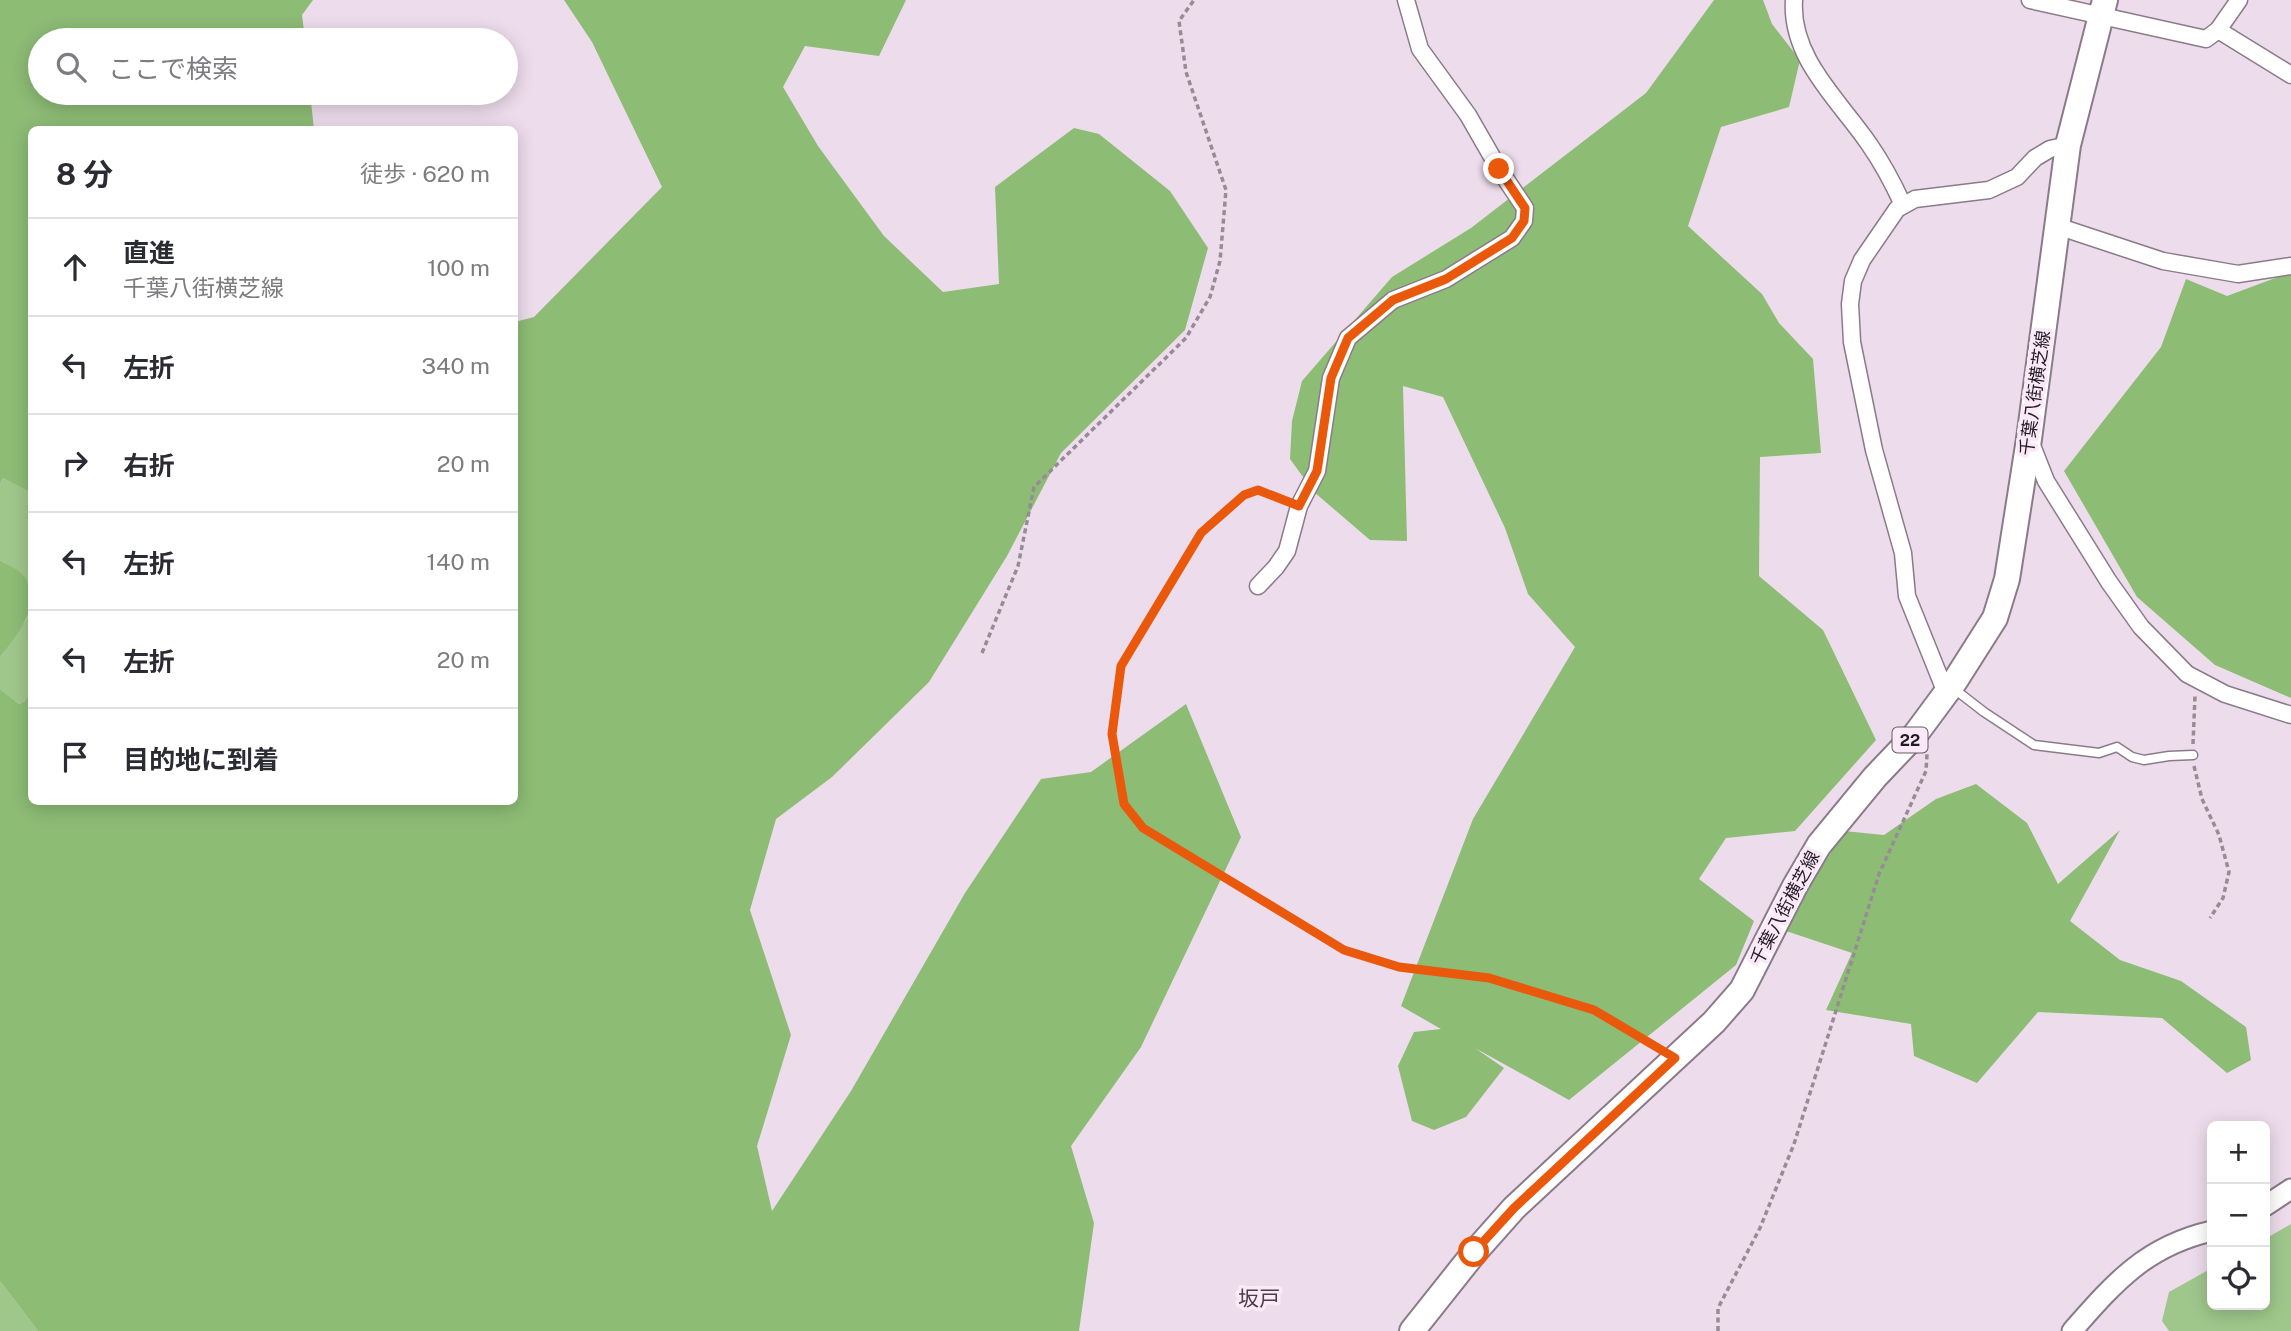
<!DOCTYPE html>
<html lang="ja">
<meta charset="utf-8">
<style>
:root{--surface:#fff;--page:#f7f7f7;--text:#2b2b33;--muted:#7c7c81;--line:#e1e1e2}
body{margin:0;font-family:"Public Sans","Noto Sans JP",sans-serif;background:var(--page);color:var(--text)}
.controls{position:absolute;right:21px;bottom:21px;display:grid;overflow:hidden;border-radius:10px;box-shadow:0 4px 18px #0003}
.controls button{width:63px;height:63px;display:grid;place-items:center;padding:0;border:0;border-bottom:2px solid var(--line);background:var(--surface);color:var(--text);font:35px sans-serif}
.stop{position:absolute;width:21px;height:21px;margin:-16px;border:5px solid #ea580c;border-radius:50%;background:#fff}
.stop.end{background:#ea580c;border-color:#fff;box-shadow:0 2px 7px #0008}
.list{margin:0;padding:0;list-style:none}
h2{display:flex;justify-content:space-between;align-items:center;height:91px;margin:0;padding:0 28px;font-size:30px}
h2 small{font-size:23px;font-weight:400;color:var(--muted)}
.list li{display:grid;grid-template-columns:46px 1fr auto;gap:21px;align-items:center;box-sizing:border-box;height:98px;padding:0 28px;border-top:2px solid var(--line)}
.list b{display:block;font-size:26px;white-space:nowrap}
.list p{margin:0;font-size:23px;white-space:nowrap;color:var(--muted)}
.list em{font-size:23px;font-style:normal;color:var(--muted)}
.icon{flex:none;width:38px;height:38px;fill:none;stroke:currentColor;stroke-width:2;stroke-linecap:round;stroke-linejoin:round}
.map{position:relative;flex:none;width:2291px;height:1331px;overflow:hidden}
.search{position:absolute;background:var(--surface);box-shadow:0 4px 18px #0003;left:28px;top:28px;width:490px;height:77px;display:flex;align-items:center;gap:18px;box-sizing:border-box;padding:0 24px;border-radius:38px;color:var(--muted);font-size:26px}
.panel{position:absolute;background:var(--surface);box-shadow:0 4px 18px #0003;left:28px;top:126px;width:490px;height:679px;border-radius:10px}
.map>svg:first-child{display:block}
.green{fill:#9fc78c}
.forest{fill:#8dbc75}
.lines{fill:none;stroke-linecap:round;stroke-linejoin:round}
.service-casing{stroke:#8b7b89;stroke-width:11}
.minor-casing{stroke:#8b7b89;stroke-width:19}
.tertiary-casing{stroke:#8b7b89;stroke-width:23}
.primary-casing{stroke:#8b7b89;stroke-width:28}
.path{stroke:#978b96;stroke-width:3.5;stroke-dasharray:5 3.5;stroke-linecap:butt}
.service{stroke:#fff;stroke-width:8}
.minor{stroke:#fff;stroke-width:16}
.tertiary{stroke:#fff;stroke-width:19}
.primary{stroke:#fff;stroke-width:24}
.route{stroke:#ea580c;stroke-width:9}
.labels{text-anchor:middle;stroke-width:7;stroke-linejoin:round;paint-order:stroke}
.shield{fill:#fbe9f9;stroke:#635a62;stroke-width:2}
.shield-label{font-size:16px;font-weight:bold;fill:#221c21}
.street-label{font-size:18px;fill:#221c21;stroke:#fbe9f9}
.quarter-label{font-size:21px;fill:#4a3d49;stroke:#fbe9f9}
</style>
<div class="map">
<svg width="2291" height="1331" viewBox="0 0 2291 1331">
<rect width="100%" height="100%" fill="#eddcec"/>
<g class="green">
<path d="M 3,478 L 29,490 L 31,488 L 31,603 C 28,581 19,571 0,560 L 0,484 Z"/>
<path d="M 31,606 L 31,692 L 25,701 L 19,704 L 0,689 L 0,658 L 26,620 Z"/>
<path d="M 2291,1224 L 2291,1331 L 2169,1331 L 2162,1321 L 2169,1292 L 2212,1268 L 2212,1305 L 2265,1305 L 2265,1239 Z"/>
<path d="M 0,1281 L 38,1331 L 0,1331 Z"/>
</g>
<g class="forest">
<path d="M 0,0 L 313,0 L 302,15 L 305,40 L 40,40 L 40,93 L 310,93 L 314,129 L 32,130 L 32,488 L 29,491 L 3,478 L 0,484 Z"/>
<path d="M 564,0 L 906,0 L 879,56 L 805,46 L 783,87 L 818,146 L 884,236 L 943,292 L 999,284 L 995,187 L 1074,128 L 1099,134 L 1170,191 L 1208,248 L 1185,330 L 1061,453 L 1007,556 L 929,682 L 832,777 L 776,819 L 750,910 L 791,1035 L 757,1146 L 772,1211 L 851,1091 L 965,893 L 1041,779 L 1091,772 L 1186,704 L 1241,837 L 1141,1047 L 1071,1146 L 1094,1223 L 1079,1331 L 38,1331 L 0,1281 L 0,689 L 19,704 L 25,701 L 31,692 L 32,802 L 514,802 L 515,322 L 534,317 L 662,187 L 592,42 Z"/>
<path d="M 1714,0 L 1763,0 L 1772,24 L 1800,60 L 1789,107 L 1721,127 L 1688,226 L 1762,294 L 1779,323 L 1813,359 L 1821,453 L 1760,457 L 1759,576 L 1823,630 L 1876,740 L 1795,831 L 1726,838 L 1699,879 L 1754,921 L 1736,965 L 1569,1100 L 1475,1048 L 1504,1068 L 1466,1117 L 1434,1130 L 1412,1121 L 1398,1066 L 1414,1032 L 1441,1029 L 1401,1006 L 1473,819 L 1575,647 L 1528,594 L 1505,528 L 1443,397 L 1403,386 L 1407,541 L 1370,540 L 1314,492 L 1290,459 L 1292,421 L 1302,381 L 1392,277 L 1471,228 L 1646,93 Z"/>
<path d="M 2291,272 L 2291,698 L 2215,665 L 2137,597 L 2064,471 L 2161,347 L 2186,279 L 2227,296 Z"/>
<path d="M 0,560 C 7,565 18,569 23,575 C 46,604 16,635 0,658 Z"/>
<path d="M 1976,784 L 2027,823 L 2058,884 L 2120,830 L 2070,921 L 2120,960 L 2181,981 L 2246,1027 L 2251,1060 L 2227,1073 L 2162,1018 L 2038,1012 L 1977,1083 L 1914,1056 L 1911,1024 L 1826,1010 L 1852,953 L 1783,930 L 1844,831 L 1884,835 L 1936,799 Z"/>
</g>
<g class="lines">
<g class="service-casing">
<path id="service" d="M 1953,688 L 1984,712 L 2034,745 L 2099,753 L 2117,747 L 2132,757 L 2144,760 L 2169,756 L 2193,755"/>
</g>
<g class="minor-casing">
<g id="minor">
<path d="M 1794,0 C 1790,58 1839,100 1869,144 C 1883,164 1893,183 1903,205"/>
<path d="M 2030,0 L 2206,39 L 2218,30 L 2239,0"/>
<path d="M 2218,30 L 2291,75"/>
<path d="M 2057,226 L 2163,261 L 2238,274 L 2291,266"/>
<path d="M 2031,443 L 2046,481 L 2109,582 L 2141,627 L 2187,674 L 2225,694 L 2291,715"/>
<path d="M 1258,586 L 1276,567 L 1287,551 L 1299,506 L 1317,471 L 1331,378 L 1348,338 L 1393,300 L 1446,279 L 1512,238 L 1524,221 L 1525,208 L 1499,169 L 1468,115 L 1420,49 L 1406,0"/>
<path d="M 1946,693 L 1907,596 L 1903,553 L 1874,450 L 1852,342 L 1850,304 L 1853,281 L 1862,260 L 1897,209 L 1915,199 L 1989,190 L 2017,177 L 2035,158 L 2050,149 L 2068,145"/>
</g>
</g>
<g class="tertiary-casing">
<g id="tertiary">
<path d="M 2265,1206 L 2291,1189"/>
<path d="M 2072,1331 C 2115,1282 2146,1246 2212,1231"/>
</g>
</g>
<g class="primary-casing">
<path id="primary" d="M 1412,1331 L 1474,1253 L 1514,1208 L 1714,1022 L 1742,990 L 1795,886 L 1819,845 L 1875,777 L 1915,735 L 1955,681 L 1995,618 L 2007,579 L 2029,439 L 2068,145 L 2105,0"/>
</g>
<g class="path">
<path d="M 1284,500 L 1258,490 L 1244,495 L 1201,533 L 1121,666 L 1112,734 L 1124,805 L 1143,828 L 1344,950 L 1399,967 L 1489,978 L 1594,1010 L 1658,1048"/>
<path d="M 982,653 L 1018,566 L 1034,487 L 1186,338 L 1210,297 L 1220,261 L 1226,190 L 1186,72 L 1179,21 L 1194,0"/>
<path d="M 2193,744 L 2195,696"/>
<path d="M 2194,766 L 2202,799 L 2219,835 L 2229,872 L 2223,898 L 2210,918"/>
<path d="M 1718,1331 L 1718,1308 L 1760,1228 L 1794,1144 L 1879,874 L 1926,771 L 1927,754"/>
</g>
<use href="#service" class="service"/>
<use href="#minor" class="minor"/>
<use href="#tertiary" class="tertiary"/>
<use href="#primary" class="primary"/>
</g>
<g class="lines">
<path class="route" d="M 1474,1252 L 1514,1208 L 1675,1058 L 1594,1010 L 1489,978 L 1399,967 L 1344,950 L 1143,828 L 1124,804 L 1112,734 L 1121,666 L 1201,533 L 1244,495 L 1258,490 L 1299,506 L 1317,471 L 1331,378 L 1348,338 L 1393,300 L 1446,279 L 1512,238 L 1524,221 L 1525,208 L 1499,169"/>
</g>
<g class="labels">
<rect class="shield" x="1892.5" y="727.5" width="35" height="25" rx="5"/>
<g class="shield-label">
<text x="1910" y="746">22</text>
</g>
<g class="street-label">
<text transform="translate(2035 393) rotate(-82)" y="6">千葉八街横芝線</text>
<text transform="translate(1785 908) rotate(-62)" y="6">千葉八街横芝線</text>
</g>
<g class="quarter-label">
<text x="1259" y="1306">坂戸</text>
</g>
</g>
</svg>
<div class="controls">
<button>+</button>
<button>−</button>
<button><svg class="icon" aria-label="locate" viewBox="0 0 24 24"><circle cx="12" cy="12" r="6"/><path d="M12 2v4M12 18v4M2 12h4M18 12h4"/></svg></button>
</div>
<div class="stop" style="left:1474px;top:1252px"></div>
<div class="stop end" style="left:1499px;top:169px"></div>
<div class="search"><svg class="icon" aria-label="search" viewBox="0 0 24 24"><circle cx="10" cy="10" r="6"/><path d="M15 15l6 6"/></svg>ここで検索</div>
<section class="panel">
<h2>8 分<small>徒歩 · 620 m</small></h2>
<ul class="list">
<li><svg class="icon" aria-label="ahead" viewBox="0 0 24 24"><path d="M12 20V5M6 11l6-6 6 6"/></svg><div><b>直進</b><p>千葉八街横芝線</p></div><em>100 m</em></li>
<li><svg class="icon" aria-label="left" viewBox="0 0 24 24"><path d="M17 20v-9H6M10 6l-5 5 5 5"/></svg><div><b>左折</b></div><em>340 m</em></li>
<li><svg class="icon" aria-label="right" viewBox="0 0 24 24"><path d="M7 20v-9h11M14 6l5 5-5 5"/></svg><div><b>右折</b></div><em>20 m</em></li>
<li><svg class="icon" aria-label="left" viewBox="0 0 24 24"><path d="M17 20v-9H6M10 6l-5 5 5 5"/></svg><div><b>左折</b></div><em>140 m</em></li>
<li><svg class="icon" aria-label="left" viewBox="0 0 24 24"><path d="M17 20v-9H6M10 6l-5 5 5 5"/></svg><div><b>左折</b></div><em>20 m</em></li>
<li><svg class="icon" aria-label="arrive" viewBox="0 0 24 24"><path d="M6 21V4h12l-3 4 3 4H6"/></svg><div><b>目的地に到着</b></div></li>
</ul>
</section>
</div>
